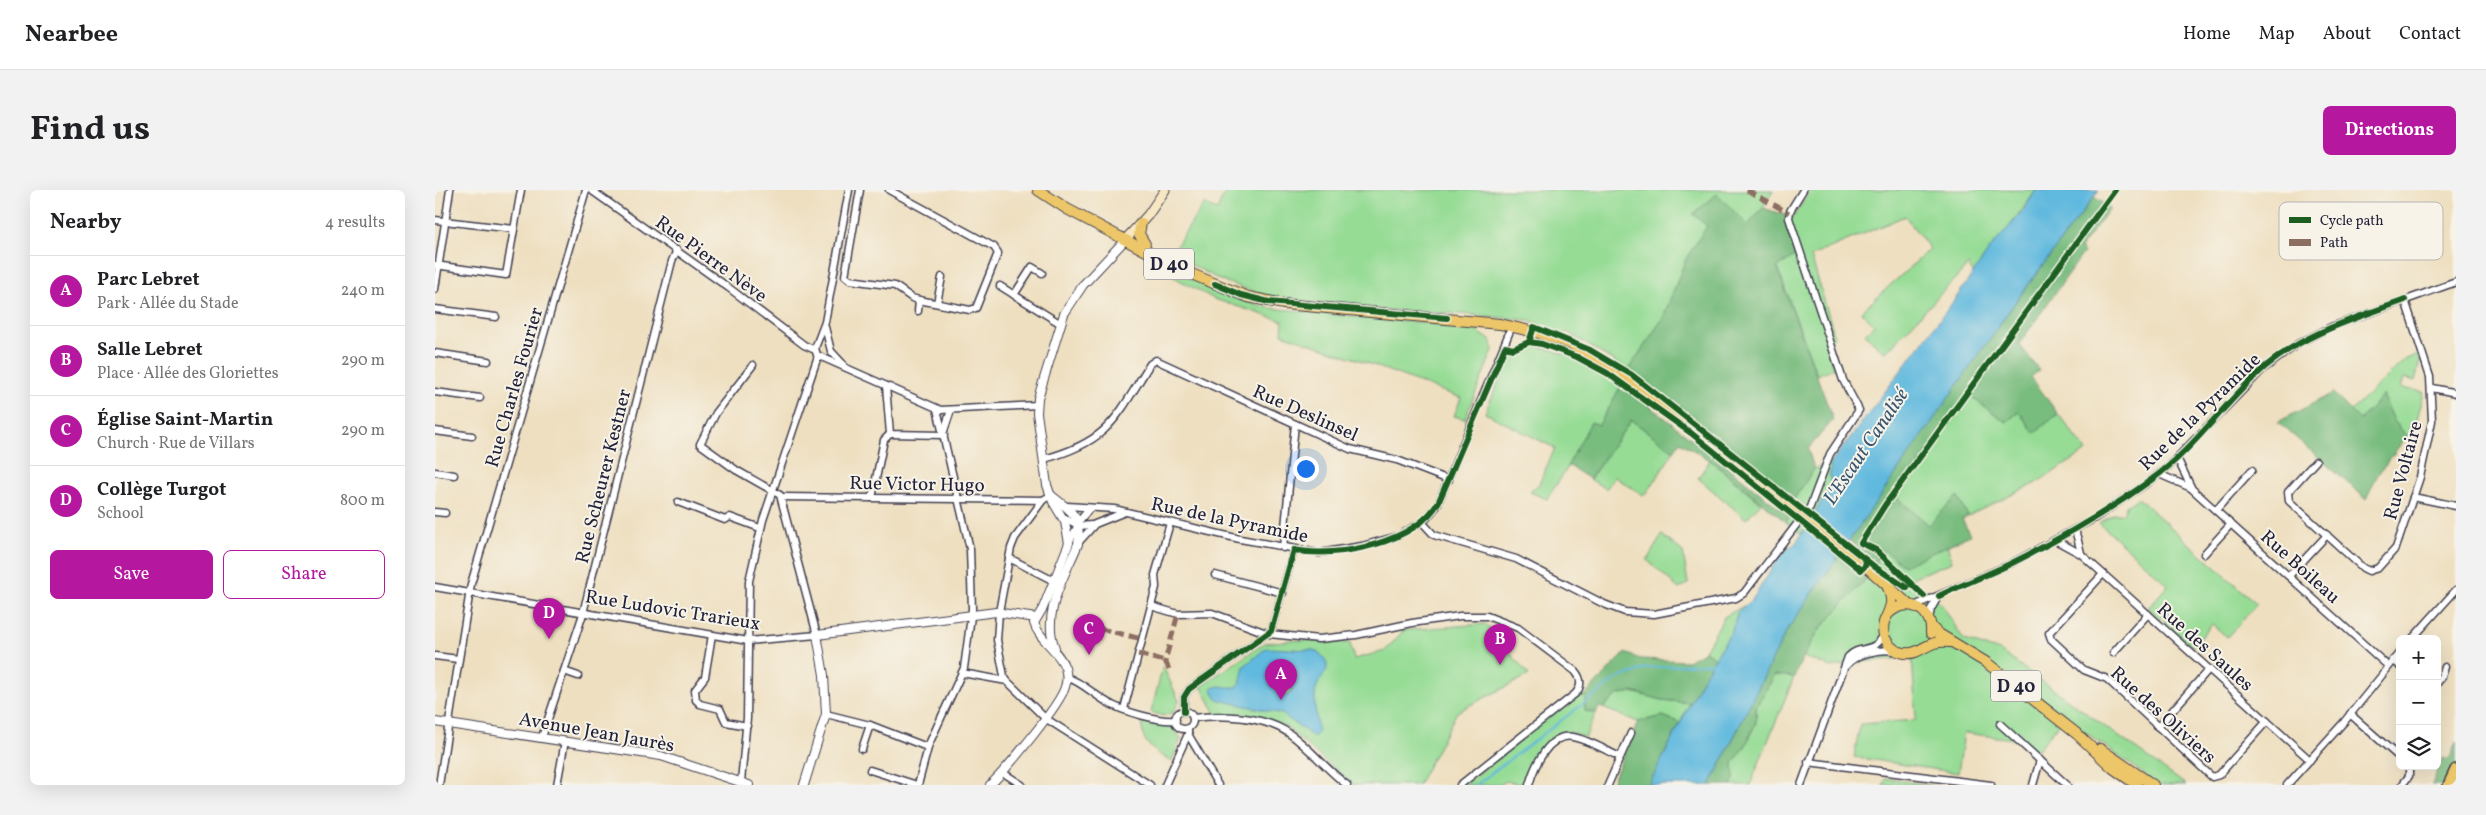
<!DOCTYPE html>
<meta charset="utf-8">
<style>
:root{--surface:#fff;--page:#f2f2f2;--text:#202124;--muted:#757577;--line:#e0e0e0;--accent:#b5179e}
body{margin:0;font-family:Vollkorn,serif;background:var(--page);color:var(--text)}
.controls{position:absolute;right:15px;bottom:15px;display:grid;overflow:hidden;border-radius:8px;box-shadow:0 5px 20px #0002}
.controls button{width:45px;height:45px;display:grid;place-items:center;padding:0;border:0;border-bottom:1px solid var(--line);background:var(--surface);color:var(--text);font:25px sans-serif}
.you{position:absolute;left:870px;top:278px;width:18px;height:18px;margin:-12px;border:4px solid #fff;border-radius:50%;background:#1a73e8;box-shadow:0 0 0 8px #1a73e833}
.badge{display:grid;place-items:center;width:32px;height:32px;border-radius:50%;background:var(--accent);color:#fff;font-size:16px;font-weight:700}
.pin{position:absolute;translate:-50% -41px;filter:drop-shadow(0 1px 2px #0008)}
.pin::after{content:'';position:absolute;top:26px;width:18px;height:15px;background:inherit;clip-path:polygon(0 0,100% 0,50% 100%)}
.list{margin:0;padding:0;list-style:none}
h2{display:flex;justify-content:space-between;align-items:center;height:65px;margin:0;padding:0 20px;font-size:21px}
h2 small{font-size:16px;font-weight:400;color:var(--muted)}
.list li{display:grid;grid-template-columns:32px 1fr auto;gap:15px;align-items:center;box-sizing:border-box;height:70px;padding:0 20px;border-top:1px solid var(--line)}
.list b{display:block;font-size:19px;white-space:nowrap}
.list p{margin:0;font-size:16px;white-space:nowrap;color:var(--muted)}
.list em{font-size:16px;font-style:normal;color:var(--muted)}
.actions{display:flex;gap:10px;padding:15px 20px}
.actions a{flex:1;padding:11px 0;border:1px solid var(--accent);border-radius:8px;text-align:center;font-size:18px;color:var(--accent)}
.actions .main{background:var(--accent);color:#fff}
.icon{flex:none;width:28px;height:28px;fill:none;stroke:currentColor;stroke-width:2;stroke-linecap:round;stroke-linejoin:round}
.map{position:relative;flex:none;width:2021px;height:595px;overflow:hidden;border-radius:8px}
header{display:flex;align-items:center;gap:30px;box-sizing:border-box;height:70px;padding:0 25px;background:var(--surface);border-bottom:1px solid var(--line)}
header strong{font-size:24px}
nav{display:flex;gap:28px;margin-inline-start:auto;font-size:18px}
.intro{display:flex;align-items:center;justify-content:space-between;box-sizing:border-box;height:120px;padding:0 30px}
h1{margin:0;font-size:35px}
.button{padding:12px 22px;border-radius:8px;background:var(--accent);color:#fff;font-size:18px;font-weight:700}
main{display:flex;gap:30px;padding:0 30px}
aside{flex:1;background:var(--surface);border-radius:8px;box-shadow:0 5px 20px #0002}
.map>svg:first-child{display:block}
.green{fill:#96dc95;stroke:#5c7f68}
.forest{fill:#78bc7e;stroke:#4d6f5c}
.water{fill:#61b9de;stroke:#426e8c;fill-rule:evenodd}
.pier{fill:#eedfc0}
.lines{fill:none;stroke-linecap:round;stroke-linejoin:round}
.stream{stroke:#61b9de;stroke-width:2}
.minor-casing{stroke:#413e4f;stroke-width:9}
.tertiary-casing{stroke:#413e4f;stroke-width:10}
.secondary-casing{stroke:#413e4f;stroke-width:11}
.primary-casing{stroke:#413e4f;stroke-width:12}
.motorway-casing{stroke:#413e4f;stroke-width:14}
.minor{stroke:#fff;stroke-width:6}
.tertiary{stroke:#fff;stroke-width:8}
.secondary{stroke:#f7e8c3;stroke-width:9}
.primary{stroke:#ecc669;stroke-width:10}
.motorway{stroke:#ecc669;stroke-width:11}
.primary-bridge-casing{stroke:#413e4f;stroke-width:12;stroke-linecap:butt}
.primary-bridge{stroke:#ecc669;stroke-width:10}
.quiet{stroke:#8d6e63;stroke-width:5;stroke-dasharray:10 5;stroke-linecap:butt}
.cycleway-casing{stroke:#f7f3e8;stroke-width:9}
.cycleway{stroke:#1b5e20;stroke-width:6}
.labels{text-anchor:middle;stroke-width:4;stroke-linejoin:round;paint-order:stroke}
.shield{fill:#f7f3e8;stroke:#62616f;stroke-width:1}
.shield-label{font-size:18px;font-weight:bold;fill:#22223b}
.street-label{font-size:19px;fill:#22223b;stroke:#f7f3e8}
.water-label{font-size:20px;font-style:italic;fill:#385774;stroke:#f7f3e8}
.key{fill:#f7f3e8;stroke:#b7b4b4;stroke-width:1}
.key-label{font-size:14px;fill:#22223b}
</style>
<header>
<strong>Nearbee</strong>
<nav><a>Home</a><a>Map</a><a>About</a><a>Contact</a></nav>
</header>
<div class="intro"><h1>Find us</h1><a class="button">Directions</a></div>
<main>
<aside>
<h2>Nearby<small>4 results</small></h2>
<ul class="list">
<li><span class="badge">A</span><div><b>Parc Lebret</b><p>Park · Allée du Stade</p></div><em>240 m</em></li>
<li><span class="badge">B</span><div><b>Salle Lebret</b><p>Place · Allée des Gloriettes</p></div><em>290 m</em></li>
<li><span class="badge">C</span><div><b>Église Saint-Martin</b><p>Church · Rue de Villars</p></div><em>290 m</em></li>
<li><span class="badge">D</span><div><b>Collège Turgot</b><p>School</p></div><em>800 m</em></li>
</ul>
<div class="actions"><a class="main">Save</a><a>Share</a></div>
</aside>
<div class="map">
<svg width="2021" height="595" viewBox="0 0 2021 595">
<rect width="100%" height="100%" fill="#f7f3e8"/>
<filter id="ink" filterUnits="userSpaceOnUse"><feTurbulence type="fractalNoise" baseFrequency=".02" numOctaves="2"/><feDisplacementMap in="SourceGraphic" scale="10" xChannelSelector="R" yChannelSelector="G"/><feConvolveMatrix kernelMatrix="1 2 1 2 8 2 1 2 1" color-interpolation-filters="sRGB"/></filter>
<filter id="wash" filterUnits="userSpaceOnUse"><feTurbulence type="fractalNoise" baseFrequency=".0096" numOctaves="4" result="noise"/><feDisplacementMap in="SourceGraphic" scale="20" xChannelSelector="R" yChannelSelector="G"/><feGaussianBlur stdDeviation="1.12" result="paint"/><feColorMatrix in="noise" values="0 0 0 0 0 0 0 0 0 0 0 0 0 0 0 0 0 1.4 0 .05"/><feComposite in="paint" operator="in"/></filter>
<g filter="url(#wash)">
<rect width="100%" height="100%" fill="#eedfc0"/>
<g class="green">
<path d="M 791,0 L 1338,0 L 1328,18 L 1313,35 L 1258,24 L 1273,35 L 1251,69 L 1228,128 L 1193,180 L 1132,142 L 1129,145 L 1094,130 L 1026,124 L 930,119 L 838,108 L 785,90 L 736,64 L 769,14 L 782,20 Z"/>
<path d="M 1376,0 L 1601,0 C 1582,30 1558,54 1539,84 L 1533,75 L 1450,163 L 1430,144 L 1439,135 L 1426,122 L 1495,59 L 1470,26 L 1376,66 L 1400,147 L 1390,151 L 1399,178 L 1382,185 L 1342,77 L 1362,64 L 1350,25 L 1358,27 Z"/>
<path d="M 729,76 L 788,105 L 834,118 L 1035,137 L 1057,151 L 1058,160 L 1030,229 L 1019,226 L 1026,208 L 930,172 L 847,144 L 848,131 L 779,109 L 726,80 Z"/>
<path d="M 1097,154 L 1136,166 L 1187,194 L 1164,235 L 1156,233 L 1140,266 L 1112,309 L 1095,302 L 1104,294 L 1120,258 L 1050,223 L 1073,170 L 1080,163 Z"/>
<path d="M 1984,165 L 1985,171 L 1980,191 L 1969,188 L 1966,198 L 1989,202 L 1978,245 L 1976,243 L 1972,246 L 1959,231 L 1948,205 L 1925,230 L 1916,221 L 1971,169 Z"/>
<path d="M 1535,206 L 1571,232 L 1584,222 L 1599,243 L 1623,224 L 1652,261 L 1601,293 L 1533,326 L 1522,307 L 1494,335 L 1460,306 Z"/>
<path d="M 1196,230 L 1239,261 L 1210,306 L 1180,287 L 1171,299 L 1155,289 Z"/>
<path d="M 1275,270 L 1326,313 L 1311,329 L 1263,288 Z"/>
<path d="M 1396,273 L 1394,300 L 1366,344 L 1351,332 L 1354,326 L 1358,329 L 1369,315 L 1359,309 L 1379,279 Z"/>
<path d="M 1703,308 L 1822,414 L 1792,447 L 1777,434 L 1757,457 L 1728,431 L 1734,424 L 1732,421 L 1725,429 L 1713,418 L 1733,395 L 1664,333 L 1679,324 L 1688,324 L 1691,316 Z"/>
<path d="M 1227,345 L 1248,362 L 1253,394 L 1244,399 L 1212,370 Z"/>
<path d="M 1512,354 L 1517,372 L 1476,388 L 1507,415 L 1529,450 L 1565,461 L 1751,595 L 1724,595 L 1629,527 L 1601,562 L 1587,550 L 1529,543 L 1523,583 L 1419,567 L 1425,534 L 1481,530 L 1477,467 L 1414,473 L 1397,477 L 1368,467 L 1384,440 L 1432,388 L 1449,359 L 1469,376 Z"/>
<path d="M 1310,415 L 1303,422 L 1297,441 L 1280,468 L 1270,461 L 1289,427 Z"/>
<path d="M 1050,434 L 1094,485 L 1022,522 L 983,595 L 918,595 L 851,537 L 837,531 L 781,524 L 766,496 L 830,453 L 858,450 L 915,453 L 919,469 L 950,461 L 969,440 Z"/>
<path d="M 728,476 L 744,511 L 739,522 L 728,526 L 716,522 Z"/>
<path d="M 1340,484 L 1359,487 L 1315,595 L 1296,595 L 1299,589 L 1298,573 L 1310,557 L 1321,532 L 1321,517 Z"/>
<path d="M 1197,502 L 1227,510 L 1255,513 L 1245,533 L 1228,526 L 1203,532 L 1168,518 L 1182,505 Z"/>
<path d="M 1145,503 L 1150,505 L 1150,521 L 1161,523 L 1150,548 C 1114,528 1101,569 1090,595 L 1071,591 L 1065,595 L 1029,595 Z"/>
<path d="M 708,528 L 735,535 L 746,548 L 737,571 C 718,562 703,551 708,528 Z"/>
<path d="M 1451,588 L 1497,595 L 1448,595 Z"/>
</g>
<g class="forest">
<path d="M 1282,4 L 1313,35 L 1328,18 L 1350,25 L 1362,64 L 1342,78 L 1398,230 L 1373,259 L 1379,279 L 1359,309 L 1193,180 L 1228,128 L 1251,69 L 1272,36 L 1258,24 Z"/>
<path d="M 1659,7 L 1675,18 L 1645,58 L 1649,62 L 1584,154 L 1604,180 L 1596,187 L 1623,224 L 1599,243 L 1584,222 L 1571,232 L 1535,206 L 1460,306 L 1494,335 L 1522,306 L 1533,326 L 1527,329 L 1535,345 L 1469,376 L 1449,360 L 1440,372 L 1414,350 L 1581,111 Z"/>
<path d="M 1187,194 L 1354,326 L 1351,332 L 1275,270 L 1245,252 L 1239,261 L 1196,230 L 1155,289 L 1133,275 L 1156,232 L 1164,235 Z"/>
<path d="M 1898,203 L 1925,230 L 1948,205 L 1959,231 L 1972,246 L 1943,284 L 1931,309 L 1843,232 Z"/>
<path d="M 1404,365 L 1432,388 L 1384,440 L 1368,467 L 1359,487 L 1340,485 L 1321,517 L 1321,532 L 1310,557 L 1298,573 L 1299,589 L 1296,595 L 1275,595 L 1352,440 Z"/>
<path d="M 1270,461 L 1280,468 L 1255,513 L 1227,510 L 1197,502 L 1182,505 L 1168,518 L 1164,517 L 1161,523 L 1150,521 L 1150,505 L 1190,463 L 1205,469 L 1253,471 Z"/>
<path d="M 1228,526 L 1245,533 L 1214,595 L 1176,595 L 1203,532 Z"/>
<path d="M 2021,552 L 2021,595 L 1997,595 L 2007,568 L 2014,570 Z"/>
</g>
<g class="water">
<path d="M 1601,0 L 1664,0 L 1581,111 L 1352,440 L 1275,595 L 1214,595 L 1270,484 L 1297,441 L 1303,422 L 1317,410 L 1348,361 L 1360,354 L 1394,300 L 1396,273 L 1521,108 L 1554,60 L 1588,21 Z"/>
<path d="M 831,458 L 878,460 C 885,463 893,469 892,478 C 891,484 884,490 882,496 C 877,510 882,528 883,543 L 879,547 L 847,524 L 784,510 L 779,505 L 777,498 L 784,496 L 800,498 L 805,494 L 809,476 ZM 848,490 L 853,493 L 857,501 L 852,506 L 845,501 Z"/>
</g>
<path class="pier" d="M 1377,324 L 1415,354 L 1407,366 L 1368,336 Z"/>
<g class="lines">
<path class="stream" d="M 1041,595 L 1181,489 L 1211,478 L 1278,473"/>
</g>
</g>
<g filter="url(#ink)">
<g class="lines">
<g class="minor-casing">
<g id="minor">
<path d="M 156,0 L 294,98 L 369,155 L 380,160"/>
<path d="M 414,0 L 390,132 L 380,158 L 382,165 L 506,220 L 602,215"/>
<path d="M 425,0 L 410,86 L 415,90 L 460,96 L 477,108 L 484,110"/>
<path d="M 454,0 L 559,57 L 563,63 L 541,118 L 535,120 L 484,110 L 483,121"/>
<path d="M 0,30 L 79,39"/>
<path d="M 0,75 L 71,85 L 86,0"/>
<path d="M 565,96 L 626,134"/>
<path d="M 0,99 L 15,0"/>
<path d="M 579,105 L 597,77 L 607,83"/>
<path d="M 502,113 L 507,87"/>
<path d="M 0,119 L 61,127"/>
<path d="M 390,137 L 396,161 L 408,174"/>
<path d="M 0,163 L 53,171"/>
<path d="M 451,196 L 455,244 L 509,245"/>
<path d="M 1997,198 L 2021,203"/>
<path d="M 0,202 L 45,208"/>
<path d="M 0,241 L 37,246"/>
<path d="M 509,241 L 516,220"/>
<path d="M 1742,268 L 1757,299 L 1953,476"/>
<path d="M 609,269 C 675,251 681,228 715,174 L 721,170 L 915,259 L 962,270 L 1014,290"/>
<path d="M 1881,271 L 1853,302 L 1854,311 L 1928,378 L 1934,381 L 1943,378 L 1961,358 L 1985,287 L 1997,231 L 1995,187 L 1970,110"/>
<path d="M 0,282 L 19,285"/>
<path d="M 1724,284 L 1756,298"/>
<path d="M 346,307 L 608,310 L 616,305"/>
<path d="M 1978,307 L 2021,316"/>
<path d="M 437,308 L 449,250 L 455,244"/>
<path d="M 608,310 L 580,348 L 576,358 L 564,422 L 562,450 L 569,486 L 572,491 L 610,528 L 715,595"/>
<path d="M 243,312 L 290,330 L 295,327 L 325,338"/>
<path d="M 632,316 L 679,319 L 805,349 L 884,363 L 927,356 L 963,346 L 990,330 L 1002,316 L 1077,136"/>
<path d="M 1781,320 L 1817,280"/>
<path d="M 0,322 L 10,323"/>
<path d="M 628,327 L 644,336 L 657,335"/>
<path d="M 987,332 L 999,345 L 1081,369 L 1169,414 L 1190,422 L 1219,424 L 1301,408 L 1309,403 L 1375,317 L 1395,264 L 1424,220 L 1408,190 L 1354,28 L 1355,21 L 1368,0"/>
<path d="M 1640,339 L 1646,363"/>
<path d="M 1620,350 L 1646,364 L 1875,570"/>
<path d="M 634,353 L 645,330 L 655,318"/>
<path d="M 643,353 L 660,334 L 690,322"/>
<path d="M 848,358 L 860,234"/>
<path d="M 1769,364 L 1796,334"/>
<path d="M 574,368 L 619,391"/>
<path d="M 1668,384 L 1614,443 L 1616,449 L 1649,480 L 1672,489 L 1777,587 L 1784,585 L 1832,531"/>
<path d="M 780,385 L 848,403"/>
<path d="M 1854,386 L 1892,345"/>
<path d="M 0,397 L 313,451 L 382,445 L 345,305 L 301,280 L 265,254 L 281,223 L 318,175"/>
<path d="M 716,416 L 743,424 L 777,423 L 834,444 L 884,449 L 921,445 L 977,433 L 1025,426 L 1052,426 L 1083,438 L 1140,481 C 1147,489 1147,497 1140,504 L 1025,595"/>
<path d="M 1479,416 L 1575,374 L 1620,350 L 1660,328 L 1711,294 L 1734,276 L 1828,179 L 1864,153 L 1896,137 L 2021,92"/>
<path d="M 1494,429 L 1496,419 L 1503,407"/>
<path d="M 277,445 L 270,487 L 260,500 L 261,510 L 265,514 L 285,519 L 291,532 L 312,536"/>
<path d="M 1977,449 L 2021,400"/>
<path d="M 1678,463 L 1713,424"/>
<path d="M 0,466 L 23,469"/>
<path d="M 1958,470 L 1965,476"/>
<path d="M 1411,476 C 1420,464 1445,458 1459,461"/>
<path d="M 129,481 L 143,486"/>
<path d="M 527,483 L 572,491"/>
<path d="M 631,487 C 647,492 658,504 672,512 C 686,521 724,532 741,530"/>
<path d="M 2002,493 L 2007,487 L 2010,477"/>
<path d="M 689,519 L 721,397 L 720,385 L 735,333"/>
<circle cx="749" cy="530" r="9"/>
<path d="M 749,522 L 749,507 L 754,499 L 836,441 L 859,360"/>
<path d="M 391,524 L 435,535 L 492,557"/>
<path d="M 1915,524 L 1965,568"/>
<path d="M 758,528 C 787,524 830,526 855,544 C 876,559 892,580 912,595"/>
<path d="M 1565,534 L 1632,595"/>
<path d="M 1723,537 L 1774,479"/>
<path d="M 753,538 L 753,544 L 783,595"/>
<path d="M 107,547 L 147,427 L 237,71 L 242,60"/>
<path d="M 427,559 L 435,535"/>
<path d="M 1373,572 L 1556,595"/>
<path d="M 435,580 L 482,595"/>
<path d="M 567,582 L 587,595"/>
<path d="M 306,592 L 312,528 L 314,391 L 328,330 L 383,166"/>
<path d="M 4,595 L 36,394 L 151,0"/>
<path d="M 122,595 L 130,551"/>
<path d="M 483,595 L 494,554 L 529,478 L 537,419 L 535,359 L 502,219"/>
<path d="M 730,595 L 753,544"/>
<path d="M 1094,595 C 1099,577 1114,542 1138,547 C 1154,550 1170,560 1185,567"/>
<path d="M 1173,595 L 1196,543"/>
<path d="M 1366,595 L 1413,467 C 1424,454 1439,465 1449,444"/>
<path d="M 1598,595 L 1605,570"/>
<path d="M 1852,595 L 1909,532 L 1965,463"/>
<path d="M 1967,595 L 1974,586 L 1974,576"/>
</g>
</g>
<g class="tertiary-casing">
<g id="tertiary">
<path d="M 616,305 C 636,322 647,324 643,354 C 630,386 606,423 620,458"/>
<path d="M 0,532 L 226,566 L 314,595"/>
<path d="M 369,595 L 391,524 L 389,485 L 382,445 L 561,422 L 601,428"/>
<path d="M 555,595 C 570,581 625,515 630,497 C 632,491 632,484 630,478 C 624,460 604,450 599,433 L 608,418 L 634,353 L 630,332 L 618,312 L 612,295 L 602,223 L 603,208 L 629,124 L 648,95 L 690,50"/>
</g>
</g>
<g class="secondary-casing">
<path id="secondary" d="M 690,50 L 713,25 L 730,0"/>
</g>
<g class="primary-casing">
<g id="primary">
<path d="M 603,0 L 632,19 L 749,81 L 813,107 L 849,114 L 1065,134 L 1104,143 L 1136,154 L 1175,176 L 1360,320"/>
<path d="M 706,33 L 704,44 L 710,54"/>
<path d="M 1425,371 L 1474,415"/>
<path d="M 1452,395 C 1454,401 1457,407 1456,413 C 1455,420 1452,425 1449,432 C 1445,446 1455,462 1470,463 C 1487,465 1492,449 1514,452"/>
<path d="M 1453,424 C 1471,406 1498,418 1496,443"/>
<path d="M 1496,437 L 1504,444 L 1552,473 L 1642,544 L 1678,578 L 1702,595"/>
<path d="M 1665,559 L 1718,595"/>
</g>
</g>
<g class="motorway-casing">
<path id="motorway" d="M 2014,595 L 2021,580"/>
</g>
<use href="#minor" class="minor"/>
<use href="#tertiary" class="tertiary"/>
<use href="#secondary" class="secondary"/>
<use href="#primary" class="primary"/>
<use href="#motorway" class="motorway"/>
<g class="primary-bridge-casing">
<path id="primary-bridge" d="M 1360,320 L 1425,371"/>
</g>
<use href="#primary-bridge" class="primary-bridge"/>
<g class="quiet">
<path d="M 1312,0 L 1354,23"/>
<path d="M 650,435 L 707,449"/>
<path d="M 703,464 L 730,471"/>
<path d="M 734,479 L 730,471 L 743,424"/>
</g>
<g class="cycleway-casing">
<g id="cycleway">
<path d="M 780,94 L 806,105 L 834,112 L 1012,128"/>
<path d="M 1094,152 L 1099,137 L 1155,160 L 1197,185 L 1440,377 L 1472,398"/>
<path d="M 1489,406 L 1441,360 L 1426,353 L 1450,315 L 1680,0"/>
<path d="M 1504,406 C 1528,394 1553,385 1577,373 C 1625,349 1672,322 1716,290 C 1760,259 1790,211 1831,176 C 1872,142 1922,128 1970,110"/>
<path d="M 749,522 L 749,507 L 754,499 L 836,441 L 859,360 C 902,369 982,353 1004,311 L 1070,157 L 1078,159 L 1094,152 L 1107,154 L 1142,167 L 1172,183 L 1256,243 L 1426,380 L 1430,376 L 1431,370"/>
</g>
</g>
<use href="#cycleway" class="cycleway"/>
</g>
</g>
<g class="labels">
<g class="shield">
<rect x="709" y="58.5" width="50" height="31" rx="4"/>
<rect x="1556" y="480.5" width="50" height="31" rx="4"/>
</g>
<g class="shield-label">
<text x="734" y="80">D 40</text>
<text x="1581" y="502">D 40</text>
</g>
<g class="street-label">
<text transform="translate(277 68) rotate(36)" y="7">Rue Pierre Nève</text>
<text transform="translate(78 197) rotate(-74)" y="7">Rue Charles Fourier</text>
<text transform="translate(1764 221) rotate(-44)" y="7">Rue de la Pyramide</text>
<text transform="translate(871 222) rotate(24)" y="7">Rue Deslinsel</text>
<text transform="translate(1967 280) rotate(-75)" y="7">Rue Voltaire</text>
<text transform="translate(167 286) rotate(-76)" y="7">Rue Scheurer Kestner</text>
<text transform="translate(482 293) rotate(1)" y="7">Rue Victor Hugo</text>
<text transform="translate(795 329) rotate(12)" y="7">Rue de la Pyramide</text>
<text transform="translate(1866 376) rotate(42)" y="7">Rue Boileau</text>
<text transform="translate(238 419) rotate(9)" y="7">Rue Ludovic Trarieux</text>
<text transform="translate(1771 456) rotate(42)" y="7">Rue des Saules</text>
<text transform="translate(1729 524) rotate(42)" y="7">Rue des Oliviers</text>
<text transform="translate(162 541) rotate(10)" y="7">Avenue Jean Jaurès</text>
</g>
<g class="water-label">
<text transform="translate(1430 256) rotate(-56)" y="7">L'Escaut Canalisé</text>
</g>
</g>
<rect x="1844" y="12" width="164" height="58" rx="8" class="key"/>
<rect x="1854" y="27" width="22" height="6" fill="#1b5e20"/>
<rect x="1854" y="49" width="22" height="7" fill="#8d6e63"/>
<g class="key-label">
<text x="1885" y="35">Cycle path</text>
<text x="1885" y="57">Path</text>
</g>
</svg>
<div class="controls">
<button>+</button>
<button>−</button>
<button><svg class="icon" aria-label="layers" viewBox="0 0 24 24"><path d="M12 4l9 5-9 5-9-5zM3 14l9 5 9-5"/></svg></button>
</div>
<div class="you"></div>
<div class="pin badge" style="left:846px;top:510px">A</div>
<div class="pin badge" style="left:1065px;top:475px">B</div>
<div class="pin badge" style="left:654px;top:465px">C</div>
<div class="pin badge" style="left:114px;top:449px">D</div>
</div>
</main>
